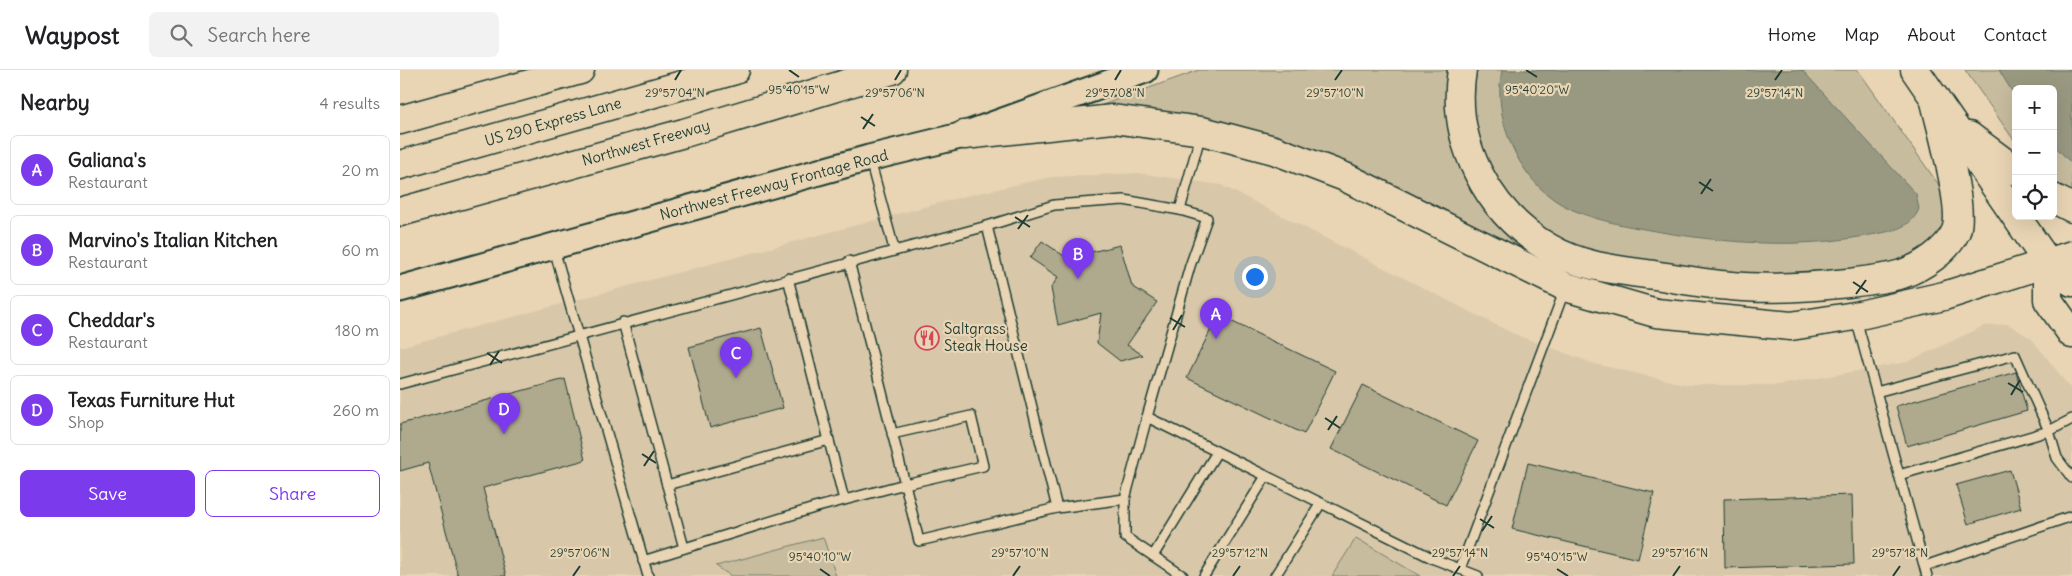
<!DOCTYPE html>
<meta charset="utf-8">
<style>
:root{--surface:#fff;--page:#f2f2f2;--text:#202124;--muted:#757577;--line:#e0e0e0;--accent:#7c3aed}
body{margin:0;font-family:Delius,sans-serif;background:var(--page);color:var(--text)}
.controls{position:absolute;right:15px;top:15px;display:grid;overflow:hidden;border-radius:8px;box-shadow:0 5px 20px #0002}
.controls button{width:45px;height:45px;display:grid;place-items:center;padding:0;border:0;border-bottom:1px solid var(--line);background:var(--surface);color:var(--text);font:25px sans-serif}
.you{position:absolute;left:854px;top:206px;width:18px;height:18px;margin:-12px;border:4px solid #fff;border-radius:50%;background:#1a73e8;box-shadow:0 0 0 8px #1a73e833}
.badge{display:grid;place-items:center;width:32px;height:32px;border-radius:50%;background:var(--accent);color:#fff;font-size:16px;font-weight:700}
.pin{position:absolute;translate:-50% -41px;filter:drop-shadow(0 1px 2px #0008)}
.pin::after{content:'';position:absolute;top:26px;width:18px;height:15px;background:inherit;clip-path:polygon(0 0,100% 0,50% 100%)}
.list{margin:0;padding:0;list-style:none}
h2{display:flex;justify-content:space-between;align-items:center;height:65px;margin:0;padding:0 20px;font-size:21px}
h2 small{font-size:16px;font-weight:400;color:var(--muted)}
.list li{display:grid;grid-template-columns:32px 1fr auto;gap:15px;align-items:center;box-sizing:border-box;height:70px;margin:0 10px 10px;padding:0 10px;border:1px solid var(--line);border-radius:8px}
.list b{display:block;font-size:19px;white-space:nowrap}
.list p{margin:0;font-size:16px;white-space:nowrap;color:var(--muted)}
.list em{font-size:16px;font-style:normal;color:var(--muted)}
.actions{display:flex;gap:10px;padding:15px 20px}
.actions a{flex:1;padding:11px 0;border:1px solid var(--accent);border-radius:8px;text-align:center;font-size:18px;color:var(--accent)}
.actions .main{background:var(--accent);color:#fff}
.icon{flex:none;width:28px;height:28px;fill:none;stroke:currentColor;stroke-width:2;stroke-linecap:round;stroke-linejoin:round}
.map{position:relative;flex:none;width:1672px;height:506px;overflow:hidden}
header{display:flex;align-items:center;gap:30px;box-sizing:border-box;height:70px;padding:0 25px;background:var(--surface);border-bottom:1px solid var(--line)}
header strong{font-size:24px}
nav{display:flex;gap:28px;margin-inline-start:auto;font-size:18px}
.search{width:350px;height:45px;background:var(--page);display:flex;align-items:center;gap:12px;box-sizing:border-box;padding:0 18px;border-radius:8px;color:var(--muted);font-size:19px}
main{display:flex}
aside{flex:1;background:var(--surface)}
.map>svg:first-child{display:block}
.built{fill:#d8c8a9}
.green{fill:#c8bc9f;stroke:#747c6a}
.water{fill:#999982;stroke:#687463}
.building{fill:#afa98e;stroke:#1f3d34}
.lines{fill:none;stroke-linecap:round;stroke-linejoin:round}
.lane-casing{stroke:#1f3d34;stroke-width:12}
.secondary-casing{stroke:#1f3d34;stroke-width:29}
.primary-casing{stroke:#1f3d34;stroke-width:31}
.highway-casing{stroke:#1f3d34;stroke-width:31}
.lane{stroke:#e9d5b4;stroke-width:9}
.secondary{stroke:#e9d5b4;stroke-width:25}
.primary{stroke:#e9d5b4;stroke-width:28}
.highway{stroke:#e9d5b4;stroke-width:28}
.ticks{fill:none;stroke:#1f3d34;stroke-width:2}
.labels{text-anchor:middle;stroke-width:4.5;stroke-linejoin:round;paint-order:stroke}
.street-label{font-size:15px;fill:#1f3d34;stroke:#e9d5b4}
.poi-label{font-size:15px;fill:#1f3d34;stroke:#e9d5b4;text-anchor:start}
.ticks-label{font-size:12px;text-anchor:middle;fill:#1f3d34;stroke:#e9d5b4;stroke-width:4.5;stroke-linejoin:round;paint-order:stroke}
</style>
<header>
<strong>Waypost</strong>
<div class="search"><svg class="icon" aria-label="search" viewBox="0 0 24 24"><circle cx="10" cy="10" r="6"/><path d="M15 15l6 6"/></svg>Search here</div>
<nav><a>Home</a><a>Map</a><a>About</a><a>Contact</a></nav>
</header>
<main>
<aside>
<h2>Nearby<small>4 results</small></h2>
<ul class="list">
<li><span class="badge">A</span><div><b>Galiana's</b><p>Restaurant</p></div><em>20 m</em></li>
<li><span class="badge">B</span><div><b>Marvino's Italian Kitchen</b><p>Restaurant</p></div><em>60 m</em></li>
<li><span class="badge">C</span><div><b>Cheddar's</b><p>Restaurant</p></div><em>180 m</em></li>
<li><span class="badge">D</span><div><b>Texas Furniture Hut</b><p>Shop</p></div><em>260 m</em></li>
</ul>
<div class="actions"><a class="main">Save</a><a>Share</a></div>
</aside>
<div class="map">
<svg width="1672" height="506" viewBox="0 0 1672 506">
<rect width="100%" height="100%" fill="#e9d5b4"/>
<filter id="ink" filterUnits="userSpaceOnUse"><feTurbulence type="fractalNoise" baseFrequency=".02" numOctaves="2"/><feDisplacementMap in="SourceGraphic" scale="10" xChannelSelector="R" yChannelSelector="G"/><feConvolveMatrix kernelMatrix="1 2 1 2 8 2 1 2 1" color-interpolation-filters="sRGB"/></filter>
<g filter="url(#ink)">
<path class="built" d="M 738,103 L 821,115 L 1114,264 L 1195,294 L 1288,315 L 1379,315 L 1507,292 L 1584,256 L 1608,254 L 1632,269 L 1672,320 L 1672,506 L 1020,506 L 956,468 L 932,506 L 436,506 L 423,467 L 316,496 L 331,506 L 0,506 L 0,277 L 565,126 L 651,107 Z"/>
<g class="green">
<path d="M 799,0 L 1053,0 L 1102,156 L 1115,171 L 1111,178 L 924,85 L 883,68 L 833,54 L 783,46 L 703,42 L 702,35 Z"/>
<path d="M 1077,0 L 1458,0 L 1541,118 L 1548,153 L 1517,188 L 1454,204 L 1306,205 L 1176,178 L 1147,164 L 1121,145 L 1090,99 L 1080,74 L 1074,45 L 1075,13 Z"/>
<path d="M 1565,0 L 1672,0 L 1672,128 L 1653,118 L 1653,19 L 1616,19 L 1616,73 Z"/>
<path d="M 423,467 L 436,506 L 331,506 L 316,496 Z"/>
<path d="M 956,468 L 1020,506 L 932,506 Z"/>
</g>
<g class="water">
<path d="M 1102,0 L 1402,0 L 1516,124 L 1519,139 C 1510,161 1485,162 1465,166 C 1394,179 1325,173 1255,161 C 1222,155 1190,150 1161,134 C 1118,109 1092,48 1102,0 Z"/>
<path d="M 1599,0 L 1672,0 L 1672,94 L 1653,74 L 1653,19 L 1616,19 L 1616,28 Z"/>
</g>
<g class="building">
<path d="M 642,171 L 667,188 L 720,175 L 732,216 L 757,232 L 727,275 L 743,285 L 720,291 L 697,273 L 701,243 L 658,255 L 651,218 L 658,207 L 630,188 Z"/>
<path d="M 818,245 L 935,301 L 904,364 L 787,308 Z"/>
<path d="M 361,258 L 383,338 L 310,358 L 289,277 Z"/>
<path d="M 1616,302 L 1627,341 L 1507,376 L 1496,336 Z"/>
<path d="M 165,309 L 185,390 L 83,418 L 106,506 L 58,506 L 28,393 L 0,401 L 0,354 Z"/>
<path d="M 963,315 L 1078,371 L 1046,435 L 931,379 Z"/>
<path d="M 1128,393 L 1254,423 L 1238,489 L 1112,459 Z"/>
<path d="M 1610,400 L 1621,438 L 1568,454 L 1556,415 Z"/>
<path d="M 1452,425 L 1454,494 L 1325,498 L 1324,429 Z"/>
</g>
<g class="lines">
<g class="lane-casing">
<g id="lane">
<path d="M 470,90 L 494,179"/>
<path d="M 587,156 L 657,438"/>
<path d="M 154,179 L 248,506"/>
<path d="M 449,191 L 505,414 L 583,396 L 571,346 L 492,364"/>
<path d="M 388,208 L 444,430"/>
<path d="M 1456,249 L 1527,506"/>
<path d="M 223,252 L 284,478"/>
<path d="M 0,314 L 587,156 L 654,135 L 724,130 L 780,140"/>
<path d="M 1476,322 L 1615,285 L 1649,361 L 1657,388 L 1672,408"/>
<path d="M 747,347 L 790,196 L 807,148 L 780,140 L 801,63"/>
<path d="M 1499,405 L 1649,361 L 1672,349"/>
<path d="M 267,415 L 429,370"/>
<path d="M 725,429 L 725,467 L 783,506"/>
<path d="M 753,486 L 817,382"/>
<path d="M 243,491 L 414,438 L 505,414 L 519,471 L 657,438 L 725,429 L 747,347 L 1034,489 L 1078,506"/>
<path d="M 1525,496 L 1672,446"/>
<path d="M 1060,499 L 1165,219"/>
<path d="M 804,506 L 866,406"/>
<path d="M 875,506 L 921,433"/>
</g>
</g>
<g class="secondary-casing">
<path id="secondary" d="M 0,219 L 469,88 L 564,65 L 745,0"/>
</g>
<g class="primary-casing">
<g id="primary">
<path d="M 1062,0 C 1050,71 1088,143 1149,178 C 1181,197 1218,200 1254,205 C 1280,209 1305,214 1331,216 C 1370,220 1410,217 1448,213 C 1466,211 1485,209 1502,204 C 1522,197 1547,181 1556,161 C 1565,137 1540,55 1534,27"/>
<path d="M 1515,0 L 1648,193 L 1672,212"/>
<path d="M 564,65 L 713,49 L 802,61 L 874,80 L 945,107 L 1166,217 L 1256,243 L 1391,256 L 1455,246 L 1544,226 L 1672,185"/>
<path d="M 1569,66 L 1616,101"/>
<path d="M 1653,128 L 1672,138"/>
<path d="M 1648,193 L 1648,230 L 1672,264"/>
</g>
</g>
<g class="highway-casing">
<g id="highway">
<path d="M 0,50 L 180,0"/>
<path d="M 0,95 L 335,0"/>
<path d="M 0,142 L 284,63 L 492,0"/>
</g>
</g>
<use href="#lane" class="lane"/>
<use href="#secondary" class="secondary"/>
<use href="#primary" class="primary"/>
<use href="#highway" class="highway"/>
</g>
</g>
<path class="ticks" d="M 389,0 L 399,7M 1126,0 L 1137,7M 275,10 L 281,0M 495,10 L 501,0M 715,10 L 721,0M 935,10 L 942,0M 1375,10 L 1382,0M 461,47 L 475,56M 463,59 L 473,44M 1299,112 L 1313,121M 1301,124 L 1311,109M 615,147 L 630,157M 618,159 L 628,145M 1453,212 L 1468,222M 1456,224 L 1466,210M 770,248 L 785,257M 773,260 L 782,245M 87,283 L 102,293M 90,295 L 99,281M 1608,313 L 1623,322M 1611,325 L 1620,310M 925,348 L 940,358M 928,360 L 937,346M 242,384 L 256,393M 244,396 L 254,381M 1080,449 L 1094,458M 1082,461 L 1092,446M 420,499 L 430,506M 1157,499 L 1168,506M 173,506 L 180,496M 613,506 L 620,496M 833,506 L 840,496M 1053,506 L 1060,496M 1273,506 L 1280,496M 1493,506 L 1500,496"/>
<defs>
<g id="restaurant-ring" transform="scale(1.25)"><circle r="9.5" fill="#e9d5b4" stroke="#d1495b" stroke-width="1.5"/><path d="M-5-6h1v4h1v-4h1v4h1v-4h1v5L-1.5 .5V6h-2V.5L-5-1ZM5-6V6H3V1.5H1.5Q1.5-4 5-6Z" fill="#d1495b"/></g>
</defs>
<g fill-rule="evenodd">
<use href="#restaurant-ring" x="527" y="268"/>
</g>
<g class="labels">
<g class="street-label">
<text transform="translate(153 52) rotate(-16)" y="5">US 290 Express Lane</text>
<text transform="translate(246 73) rotate(-16)" y="5">Northwest Freeway</text>
<text transform="translate(374 115) rotate(-15)" y="5">Northwest Freeway Frontage Road</text>
</g>
<g class="poi-label">
<text x="544" y="264">Saltgrass<tspan x="544" dy="17">Steak House</tspan></text>
</g>
</g>
<g class="ticks-label">
<text x="399" y="24">95°40'15"W</text>
<text x="1137" y="24">95°40'20"W</text>
<text x="275" y="27">29°57'04"N</text>
<text x="495" y="27">29°57'06"N</text>
<text x="935" y="27">29°57'10"N</text>
<text x="715" y="27">29°57'08"N</text>
<text x="1375" y="27">29°57'14"N</text>
<text x="180" y="487">29°57'06"N</text>
<text x="620" y="487">29°57'10"N</text>
<text x="840" y="487">29°57'12"N</text>
<text x="1060" y="487">29°57'14"N</text>
<text x="1280" y="487">29°57'16"N</text>
<text x="1500" y="487">29°57'18"N</text>
<text x="420" y="491">95°40'10"W</text>
<text x="1157" y="491">95°40'15"W</text>
</g>
</svg>
<div class="controls">
<button>+</button>
<button>−</button>
<button><svg class="icon" aria-label="locate" viewBox="0 0 24 24"><circle cx="12" cy="12" r="6"/><path d="M12 2v4M12 18v4M2 12h4M18 12h4"/></svg></button>
</div>
<div class="you"></div>
<div class="pin badge" style="left:816px;top:269px">A</div>
<div class="pin badge" style="left:678px;top:209px">B</div>
<div class="pin badge" style="left:336px;top:308px">C</div>
<div class="pin badge" style="left:104px;top:364px">D</div>
</div>
</main>
